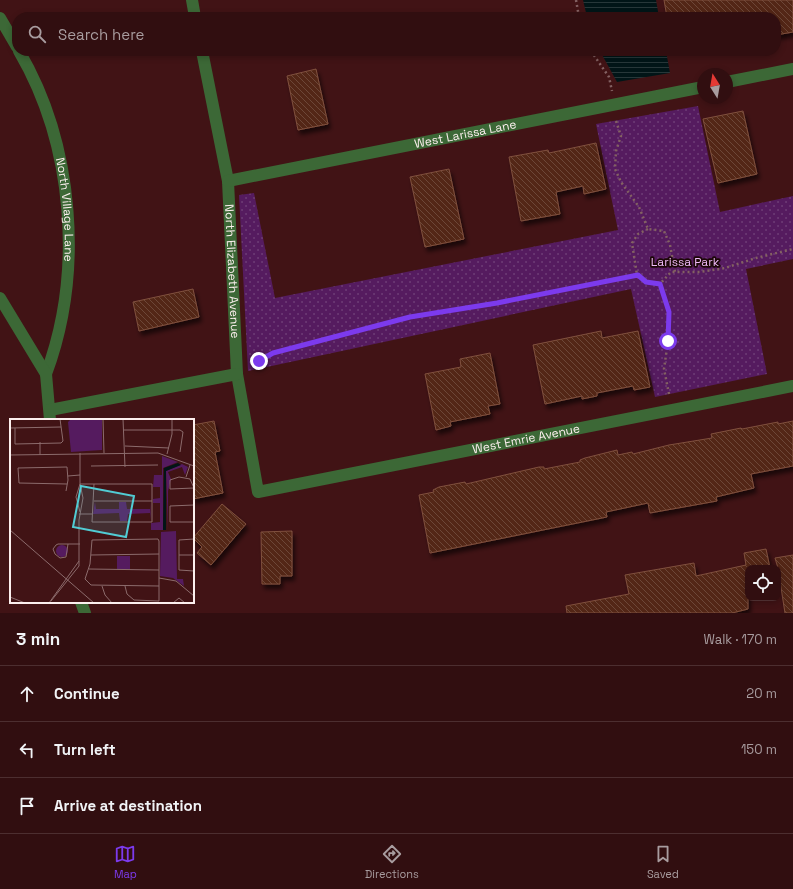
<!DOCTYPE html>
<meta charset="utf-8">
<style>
:root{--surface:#310e10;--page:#3d1c1e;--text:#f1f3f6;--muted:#a89c9f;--line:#4c2e30;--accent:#7c3aed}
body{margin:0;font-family:"Space Grotesk",sans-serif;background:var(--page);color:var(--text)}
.controls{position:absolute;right:12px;bottom:12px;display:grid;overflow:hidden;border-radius:8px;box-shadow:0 2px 6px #0003}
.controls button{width:36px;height:36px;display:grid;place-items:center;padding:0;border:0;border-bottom:1px solid var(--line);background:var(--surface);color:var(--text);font:20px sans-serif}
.compass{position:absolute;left:697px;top:68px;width:36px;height:36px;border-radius:50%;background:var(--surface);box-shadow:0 2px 6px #0003;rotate:349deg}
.stop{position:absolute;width:12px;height:12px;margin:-9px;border:3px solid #7c3aed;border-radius:50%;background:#fff}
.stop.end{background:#7c3aed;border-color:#fff;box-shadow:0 1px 4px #0008}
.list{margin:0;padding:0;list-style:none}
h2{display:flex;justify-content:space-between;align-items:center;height:52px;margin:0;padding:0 16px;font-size:17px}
h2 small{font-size:13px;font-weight:400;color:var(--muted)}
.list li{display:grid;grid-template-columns:26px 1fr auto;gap:12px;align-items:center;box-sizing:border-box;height:56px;padding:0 16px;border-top:1px solid var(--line)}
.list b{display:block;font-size:15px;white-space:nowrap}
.list em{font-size:13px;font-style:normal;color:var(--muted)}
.icon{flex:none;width:22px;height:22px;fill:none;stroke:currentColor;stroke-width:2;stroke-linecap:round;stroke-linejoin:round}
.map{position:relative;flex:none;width:793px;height:613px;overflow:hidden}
.search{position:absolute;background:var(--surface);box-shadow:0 2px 6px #0003;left:12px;right:12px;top:12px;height:44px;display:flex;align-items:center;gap:10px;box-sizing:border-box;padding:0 14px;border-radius:16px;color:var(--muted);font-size:15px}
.sheet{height:220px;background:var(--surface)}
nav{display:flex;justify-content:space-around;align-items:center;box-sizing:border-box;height:56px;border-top:1px solid var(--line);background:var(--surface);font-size:11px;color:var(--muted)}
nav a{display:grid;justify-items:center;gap:2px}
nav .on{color:var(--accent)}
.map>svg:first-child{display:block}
.park{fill:url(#park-dots)}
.water{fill:url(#water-rules)}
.building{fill:url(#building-back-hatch);stroke:#80503e;filter:url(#shadow)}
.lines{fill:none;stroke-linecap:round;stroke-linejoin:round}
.path{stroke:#836162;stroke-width:2.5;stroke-dasharray:2 3;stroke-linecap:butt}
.minor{stroke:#3c6836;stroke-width:12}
.route{stroke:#7c3aed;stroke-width:5}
.labels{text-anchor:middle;stroke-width:3.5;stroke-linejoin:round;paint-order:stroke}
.street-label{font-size:12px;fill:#fcefee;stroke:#1b0707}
.park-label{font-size:12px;fill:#f0baf9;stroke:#1b0707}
.inset-road{fill:none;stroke:#8c6b6c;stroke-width:1}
.view{fill:#51ccd4;fill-opacity:0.15;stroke:#51ccd4;stroke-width:2}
.inset-edge{fill:none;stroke:#fcefee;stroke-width:2}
</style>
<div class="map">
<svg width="793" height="613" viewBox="0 0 793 613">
<defs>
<pattern id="park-dots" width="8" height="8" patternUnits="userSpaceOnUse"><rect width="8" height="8" fill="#551b5f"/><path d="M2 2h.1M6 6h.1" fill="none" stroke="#6e3c76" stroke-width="1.8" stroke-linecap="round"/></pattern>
<pattern id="water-rules" width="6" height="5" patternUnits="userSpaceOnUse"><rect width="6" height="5" fill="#011517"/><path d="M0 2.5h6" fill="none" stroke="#273739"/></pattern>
<pattern id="building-back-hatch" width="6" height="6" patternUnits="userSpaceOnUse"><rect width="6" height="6" fill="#532715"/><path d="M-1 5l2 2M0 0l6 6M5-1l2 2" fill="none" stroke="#6d4737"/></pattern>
<filter id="shadow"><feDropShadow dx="2.5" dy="4.5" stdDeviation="2" flood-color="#0009"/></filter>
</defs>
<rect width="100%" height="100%" fill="#411315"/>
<path class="park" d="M 698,106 L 720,212 L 793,196 L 793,259 L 746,269 L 767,374 L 655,397 L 631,289 L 248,371 L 239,195 L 254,193 L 275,298 L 618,230 L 596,124 Z"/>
<g class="water">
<path d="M 583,0 L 656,0 L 659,17 L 587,17 Z"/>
<path d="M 600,51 L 666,51 L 670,73 L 617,82 Z"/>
</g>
<g class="building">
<path d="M 664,0 L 793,0 L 793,32 L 776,35 L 776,17 L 667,17 Z"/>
<path d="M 316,69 L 328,124 L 298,130 L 287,76 Z"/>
<path d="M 743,111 L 757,174 L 718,183 L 703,119 Z"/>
<path d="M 596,143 L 606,189 L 584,194 L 583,186 L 556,192 L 560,214 L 521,221 L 509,157 L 548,150 L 549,153 Z"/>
<path d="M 449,169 L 464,239 L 425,247 L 410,177 Z"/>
<path d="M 193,289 L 199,317 L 139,331 L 133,302 Z"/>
<path d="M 601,331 L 602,338 L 638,331 L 650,387 L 634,390 L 633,386 L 597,393 L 597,396 L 582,399 L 582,396 L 545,404 L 533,345 Z"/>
<path d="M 490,353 L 500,404 L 488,406 L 490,414 L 450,422 L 451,426 L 436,430 L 425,374 L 461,367 L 460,359 Z"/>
<path d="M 214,421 L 220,451 L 215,452 L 223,493 L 193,499 L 193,425 Z"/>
<path d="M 793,421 L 793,466 L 751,474 L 754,488 L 716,497 L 717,501 L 650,513 L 648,503 L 606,512 L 607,517 L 430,553 L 419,495 L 434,492 L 433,490 L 439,487 L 465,482 L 466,484 L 539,467 L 544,467 L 544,469 L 580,462 L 580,460 L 585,458 L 617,450 L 618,455 L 632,452 L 633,454 L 669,445 L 712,438 L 711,434 L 741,428 L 742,429 L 778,422 L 778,424 Z"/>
<path d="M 222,504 L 246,524 L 211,565 L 197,553 L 202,547 L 193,538 Z"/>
<path d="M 292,531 L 292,576 L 280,576 L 280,584 L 262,584 L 261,532 Z"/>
<path d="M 766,549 L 770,568 L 748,568 L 748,609 L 732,613 L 567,613 L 566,606 L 629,594 L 625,575 L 694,563 L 696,576 L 746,565 L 744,553 Z"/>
<path d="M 793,555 L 793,613 L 785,613 L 778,568 L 775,558 Z"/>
</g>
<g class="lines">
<g class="path">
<path d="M 576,0 L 579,17"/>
<path d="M 591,51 L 609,77 L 612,91"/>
<path d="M 616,121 L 621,136 L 616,151 L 615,169 L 621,182 L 639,207 L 648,229 L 664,231 L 670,245 L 675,272"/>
<path d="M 648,229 L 638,234 L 632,243 L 637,275 L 646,282 L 660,284"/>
<path d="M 251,362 L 259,361 L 273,353 L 410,317 L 497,303 L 637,275"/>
<path d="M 669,394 L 664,369 L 668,341 L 669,312 L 660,284 L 671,272 L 700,272 L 725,268 L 756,258 L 793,249"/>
</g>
<g class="minor">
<path d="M 192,0 L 195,17"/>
<path d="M 0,18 L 17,47"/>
<path id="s1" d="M 19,51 C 74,145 84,272 46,374"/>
<path id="s2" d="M 202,51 L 228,181 L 237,374 L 258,492 L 793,386"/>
<path d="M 727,82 L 793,69"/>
<path id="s3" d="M 228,181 L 703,87"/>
<path d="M 0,298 L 46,374 L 50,420"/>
<path d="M 50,410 L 237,374"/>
<path d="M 81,602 L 85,613"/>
</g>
</g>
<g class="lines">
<path class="route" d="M 259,361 L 273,353 L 410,317 L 497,303 L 638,275 L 646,282 L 660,284 L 669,312 L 668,341"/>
</g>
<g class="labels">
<g class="street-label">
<text dy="4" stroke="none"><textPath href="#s3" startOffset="242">West Larissa Lane</textPath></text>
<text dy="4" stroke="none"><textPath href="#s1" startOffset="167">North Village Lane</textPath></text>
<text dy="4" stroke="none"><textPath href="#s2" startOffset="223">North Elizabeth Avenue</textPath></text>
<text dy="4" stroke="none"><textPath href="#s2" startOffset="719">West Emrie Avenue</textPath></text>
</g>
<g class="park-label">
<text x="685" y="266">Larissa Park</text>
</g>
</g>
<g transform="translate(10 419)">
<rect width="184" height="184" fill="#411315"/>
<path d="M 172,45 L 178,48 L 175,56 L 172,48 L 158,53 L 161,60 L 158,72 L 158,112 L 156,52 Z" fill="#551b5f"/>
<path d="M 61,0 L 92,0 L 92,31 L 61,33 L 58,3 ZM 152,37 L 168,43 L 153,49 L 153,111 L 141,111 L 141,104 L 150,103 L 150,84 L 143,84 L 143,80 L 150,79 L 150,68 L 143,68 L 144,56 L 152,56 ZM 85,83 L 86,90 L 109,90 L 109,83 L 116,83 L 117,90 L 140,90 L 140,83 L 141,101 L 140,94 L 118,95 L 117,102 L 110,102 L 109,94 L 83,95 ZM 166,112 L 167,160 L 173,160 L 174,167 L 163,159 L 150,157 L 151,113 ZM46 132a6 6 0 1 1 12 0a6 6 0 1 1-12 0ZM 107,137 L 120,137 L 120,150 L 107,150 Z" fill="#551b5f"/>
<path d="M 168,44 L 171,46 L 156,52 L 156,111 L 153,111 L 154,49 Z" fill="#011517"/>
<path class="inset-road" d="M 93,0 L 94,34M 113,0 L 115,48M 0,9 L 51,8M 5,9 L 5,25 L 51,24 L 53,22 L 50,0M 114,11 L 170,11 L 173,13 L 170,33M 30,23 L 30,36M 115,27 L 159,29M 157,35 L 162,15 L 162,0M 0,36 L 148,34 L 184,47M 81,47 L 148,46M 58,57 L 70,56M 169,58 L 180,60 L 184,69 L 160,70 L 160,61 ZM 176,58 L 180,46M 70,65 L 142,65 L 142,103 L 82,103 L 84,65M 56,72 L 58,61 L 57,48 L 8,49 L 9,64 L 57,65M 84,82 L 142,82M 184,86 L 160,87 L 160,103 L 184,103M 70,93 L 66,78 L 70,65 L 70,34M 69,95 L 82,95M 0,111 L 84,184M 184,120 L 169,121 L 169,151 L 184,152M 58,125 L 56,138 L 50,139 L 45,135 L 43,130 L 46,126 L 48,125 L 70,125M 81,136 L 149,135M 169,136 L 184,136M 79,150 L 149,151M 149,159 L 166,162 L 184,177M 92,167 L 95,176 L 102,184M 115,167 L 117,175 L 124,181 L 149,182 L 149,122 L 148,120 L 82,121 L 80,145 L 75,160 L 81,166 L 149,167M 0,178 L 15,184M 41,182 L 69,147 L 69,101 L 73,79 L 70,65M 39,184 L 69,142M 163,184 L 169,179 L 175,184"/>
<path class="view" d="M 71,67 L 124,77 L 116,118 L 63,108 Z"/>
<rect width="184" height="184" class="inset-edge"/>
</g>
</svg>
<div class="controls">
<button><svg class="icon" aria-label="locate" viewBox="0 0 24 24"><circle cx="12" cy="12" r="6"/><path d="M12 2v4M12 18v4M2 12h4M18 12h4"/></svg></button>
</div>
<svg class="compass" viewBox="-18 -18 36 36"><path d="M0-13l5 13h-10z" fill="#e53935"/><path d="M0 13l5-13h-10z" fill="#a89c9f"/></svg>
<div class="stop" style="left:668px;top:341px"></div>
<div class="stop end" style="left:259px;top:361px"></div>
<div class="search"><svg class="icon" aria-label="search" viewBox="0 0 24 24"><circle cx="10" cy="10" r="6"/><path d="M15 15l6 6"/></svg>Search here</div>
</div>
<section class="sheet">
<h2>3 min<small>Walk · 170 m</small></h2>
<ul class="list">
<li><svg class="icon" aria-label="ahead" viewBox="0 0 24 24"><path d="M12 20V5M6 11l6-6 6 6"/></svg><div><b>Continue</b></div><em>20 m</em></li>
<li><svg class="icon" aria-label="left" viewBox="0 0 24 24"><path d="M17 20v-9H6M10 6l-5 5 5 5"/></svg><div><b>Turn left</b></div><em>150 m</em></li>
<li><svg class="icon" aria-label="arrive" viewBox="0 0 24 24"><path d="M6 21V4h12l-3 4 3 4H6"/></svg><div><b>Arrive at destination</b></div></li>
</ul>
</section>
<nav>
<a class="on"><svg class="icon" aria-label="map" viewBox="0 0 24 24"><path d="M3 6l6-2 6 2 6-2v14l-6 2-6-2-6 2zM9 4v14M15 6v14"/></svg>Map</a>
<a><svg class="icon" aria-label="directions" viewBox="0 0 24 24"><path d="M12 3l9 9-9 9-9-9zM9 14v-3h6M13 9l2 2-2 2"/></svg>Directions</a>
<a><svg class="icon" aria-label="saved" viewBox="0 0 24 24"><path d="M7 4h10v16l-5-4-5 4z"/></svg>Saved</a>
</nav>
